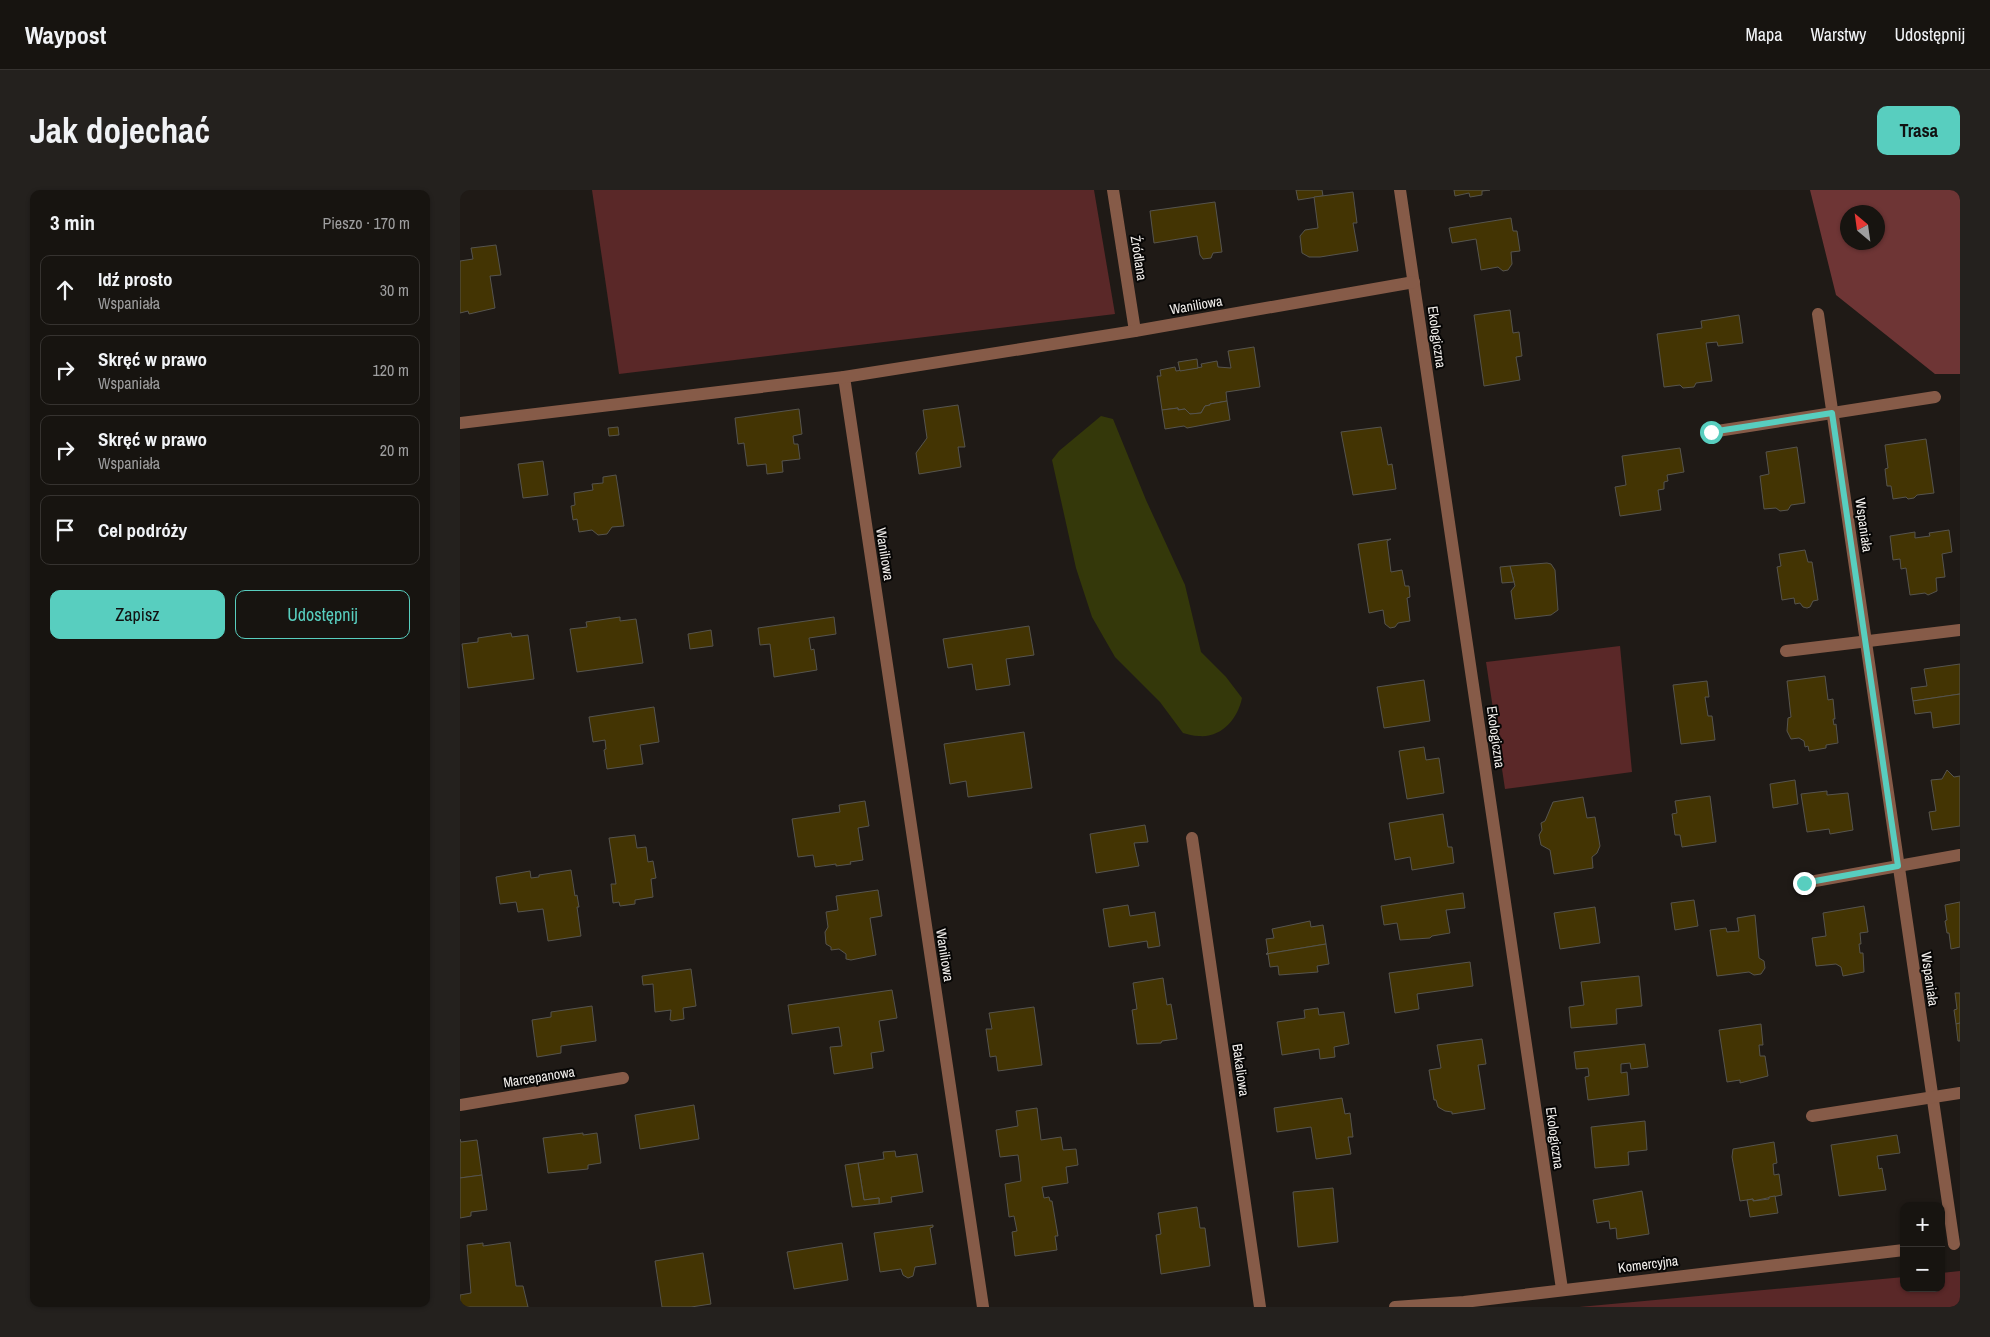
<!DOCTYPE html>
<html lang="pl">
<meta charset="utf-8">
<style>
:root{--surface:#171410;--page:#24211e;--text:#f1f3f6;--muted:#9e9e9f;--line:#363330;--accent:#58cebf}
body{margin:0;font-family:"Archivo Narrow",sans-serif;background:var(--page);color:var(--text)}
.controls{position:absolute;right:15px;bottom:15px;display:grid;overflow:hidden;border-radius:10px;box-shadow:0 1px 4px #0004}
.controls button{width:45px;height:45px;display:grid;place-items:center;padding:0;border:0;border-bottom:1px solid var(--line);background:var(--surface);color:var(--text);font:25px sans-serif}
.compass{position:absolute;left:1380px;top:15px;width:45px;height:45px;border-radius:50%;background:var(--surface);box-shadow:0 1px 4px #0004;rotate:331deg}
.stop{position:absolute;width:15px;height:15px;margin:-11px;border:4px solid #58cebf;border-radius:50%;background:#fff}
.stop.end{background:#58cebf;border-color:#fff;box-shadow:0 1px 5px #0008}
.list{margin:0;padding:0;list-style:none}
h2{display:flex;justify-content:space-between;align-items:center;height:65px;margin:0;padding:0 20px;font-size:21px}
h2 small{font-size:16px;font-weight:400;color:var(--muted)}
.list li{display:grid;grid-template-columns:32px 1fr auto;gap:15px;align-items:center;box-sizing:border-box;height:70px;margin:0 10px 10px;padding:0 10px;border:1px solid var(--line);border-radius:10px}
.list b{display:block;font-size:19px;white-space:nowrap}
.list p{margin:0;font-size:16px;white-space:nowrap;color:var(--muted)}
.list em{font-size:16px;font-style:normal;color:var(--muted)}
.actions{display:flex;gap:10px;padding:15px 20px}
.actions a{flex:1;padding:11px 0;border:1px solid var(--accent);border-radius:10px;text-align:center;font-size:18px;color:var(--accent)}
.actions .main{background:var(--accent);color:#111}
.icon{flex:none;width:28px;height:28px;fill:none;stroke:currentColor;stroke-width:2;stroke-linecap:round;stroke-linejoin:round}
.map{position:relative;flex:none;width:1500px;height:1117px;overflow:hidden;border-radius:10px}
header{display:flex;align-items:center;gap:30px;box-sizing:border-box;height:70px;padding:0 25px;background:var(--surface);border-bottom:1px solid var(--line)}
header strong{font-size:24px}
nav{display:flex;gap:28px;margin-inline-start:auto;font-size:18px}
.intro{display:flex;align-items:center;justify-content:space-between;box-sizing:border-box;height:120px;padding:0 30px}
h1{margin:0;font-size:35px}
.button{padding:12px 22px;border-radius:10px;background:var(--accent);color:#111;font-size:18px;font-weight:700}
main{display:flex;gap:30px;padding:0 30px}
aside{flex:1;background:var(--surface);border-radius:10px;box-shadow:0 1px 4px #0004}
.map>svg:first-child{display:block}
.green{fill:#5a2828}
.forest{fill:#6e3535;fill-rule:evenodd}
.water{fill:#34380a}
.building{fill:#433403;stroke:#56544e}
.lines{fill:none;stroke-linecap:round;stroke-linejoin:round}
.street{stroke:#865b48;stroke-width:12}
.route{stroke:#58cebf;stroke-width:6}
.labels{text-anchor:middle;stroke-width:4;stroke-linejoin:round;paint-order:stroke}
.street-label{font-size:14px;fill:#f1eeeb;stroke:#070605}
</style>
<header>
<strong>Waypost</strong>
<nav><a>Mapa</a><a>Warstwy</a><a>Udostępnij</a></nav>
</header>
<div class="intro"><h1>Jak dojechać</h1><a class="button">Trasa</a></div>
<main>
<aside>
<h2>3 min<small>Pieszo · 170 m</small></h2>
<ul class="list">
<li><svg class="icon" aria-label="ahead" viewBox="0 0 24 24"><path d="M12 20V5M6 11l6-6 6 6"/></svg><div><b>Idź prosto</b><p>Wspaniała</p></div><em>30 m</em></li>
<li><svg class="icon" aria-label="right" viewBox="0 0 24 24"><path d="M7 20v-9h11M14 6l5 5-5 5"/></svg><div><b>Skręć w prawo</b><p>Wspaniała</p></div><em>120 m</em></li>
<li><svg class="icon" aria-label="right" viewBox="0 0 24 24"><path d="M7 20v-9h11M14 6l5 5-5 5"/></svg><div><b>Skręć w prawo</b><p>Wspaniała</p></div><em>20 m</em></li>
<li><svg class="icon" aria-label="arrive" viewBox="0 0 24 24"><path d="M6 21V4h12l-3 4 3 4H6"/></svg><div><b>Cel podróży</b></div></li>
</ul>
<div class="actions"><a class="main">Zapisz</a><a>Udostępnij</a></div>
</aside>
<div class="map">
<svg width="1500" height="1117" viewBox="0 0 1500 1117">
<rect width="100%" height="100%" fill="#1f1a16"/>
<g class="green">
<path d="M 132,0 L 634,0 L 655,124 L 159,184 Z"/>
<path d="M 1160,456 L 1172,582 L 1045,599 L 1026,472 Z"/>
<path d="M 1500,1081 L 1500,1117 L 1119,1117 L 1444,1087 L 1444,1098 L 1481,1098 L 1481,1083 Z"/>
</g>
<path class="forest" d="M 1350,0 L 1500,0 L 1500,184 L 1475,184 L 1376,105 ZM 1388,22 L 1418,22 L 1418,52 L 1388,52 Z"/>
<path class="water" d="M 641,226 L 653,229 L 686,310 L 725,395 L 741,462 L 766,487 L 782,508 C 778,528 762,548 739,546 C 733,546 728,544 723,543 L 700,512 L 655,467 L 632,427 L 616,378 L 592,270 L 599,261 Z"/>
<g class="building">
<path d="M 836,0 L 862,0 L 863,6 L 838,10 Z"/>
<path d="M 994,0 L 1030,0 L 1022,1 L 1022,5 L 1010,7 L 1009,3 L 995,6 Z"/>
<path d="M 893,2 L 897,33 L 893,33 L 898,61 L 860,67 L 849,67 L 842,63 L 840,46 L 845,40 L 858,38 L 854,7 Z"/>
<path d="M 755,12 L 762,62 L 753,63 L 751,68 L 743,69 L 740,65 L 737,46 L 694,53 L 690,21 Z"/>
<path d="M 1051,28 L 1053,41 L 1057,41 L 1060,61 L 1051,62 L 1052,74 L 1048,80 L 1043,81 L 1038,77 L 1021,80 L 1016,49 L 992,53 L 989,38 Z"/>
<path d="M 36,55 L 41,85 L 30,86 L 35,118 L 9,124 L 8,121 L 0,123 L 0,71 L 13,69 L 11,58 Z"/>
<path d="M 1050,120 L 1053,143 L 1059,142 L 1062,166 L 1056,167 L 1060,190 L 1024,196 L 1014,125 Z"/>
<path d="M 1279,125 L 1283,153 L 1258,156 L 1257,152 L 1246,153 L 1252,191 L 1236,193 L 1234,197 L 1223,198 L 1220,195 L 1204,197 L 1197,144 L 1242,138 L 1241,131 Z"/>
<path d="M 794,157 L 800,197 L 766,202 L 767,211 L 750,214 L 750,215 L 745,216 L 741,223 L 730,224 L 725,219 L 718,220 L 718,218 L 702,220 L 697,186 L 701,186 L 700,180 L 715,177 L 716,181 L 742,177 L 741,174 L 757,171 L 758,177 L 771,178 L 768,161 Z"/>
<path d="M 737,169 L 738,178 L 720,181 L 718,172 Z"/>
<path d="M 767,211 L 770,230 L 727,238 L 724,236 L 705,239 L 702,220 L 718,218 L 718,220 L 725,219 L 730,224 L 741,223 L 745,216 L 750,215 L 750,214 Z"/>
<path d="M 498,215 L 505,257 L 498,257 L 501,277 L 459,284 L 456,263 L 467,248 L 463,220 Z"/>
<path d="M 339,219 L 342,244 L 333,246 L 334,254 L 338,254 L 340,269 L 322,271 L 323,282 L 307,284 L 306,274 L 287,276 L 284,253 L 278,254 L 275,228 Z"/>
<path d="M 158,237 L 159,245 L 149,246 L 148,238 Z"/>
<path d="M 921,237 L 928,275 L 932,274 L 936,299 L 893,305 L 881,242 Z"/>
<path d="M 1466,249 L 1474,303 L 1457,305 L 1454,308 L 1448,309 L 1446,307 L 1433,309 L 1431,296 L 1427,296 L 1425,279 L 1428,278 L 1425,255 Z"/>
<path d="M 1337,257 L 1345,313 L 1331,315 L 1328,320 L 1320,321 L 1316,318 L 1304,319 L 1300,286 L 1309,284 L 1306,262 Z"/>
<path d="M 1220,258 L 1224,282 L 1207,285 L 1208,291 L 1204,292 L 1204,299 L 1198,300 L 1201,320 L 1160,326 L 1155,297 L 1166,295 L 1162,266 Z"/>
<path d="M 83,271 L 88,305 L 63,308 L 58,274 Z"/>
<path d="M 156,285 L 164,336 L 152,337 L 147,344 L 138,345 L 132,340 L 119,342 L 117,329 L 113,330 L 111,316 L 115,315 L 114,303 L 133,300 L 132,294 L 143,293 L 143,287 Z"/>
<path d="M 1489,340 L 1492,362 L 1482,364 L 1485,387 L 1476,388 L 1477,401 L 1468,405 L 1465,403 L 1450,405 L 1446,378 L 1441,379 L 1440,369 L 1433,370 L 1430,346 L 1455,342 L 1455,348 L 1470,346 L 1469,343 Z"/>
<path d="M 931,349 L 927,351 L 931,382 L 942,380 L 945,396 L 949,396 L 950,407 L 947,408 L 950,431 L 938,433 L 935,437 L 930,438 L 925,434 L 923,420 L 909,423 L 898,354 Z"/>
<path d="M 1345,360 L 1348,372 L 1352,372 L 1358,410 L 1353,411 L 1350,417 L 1347,418 L 1343,417 L 1340,413 L 1335,414 L 1334,408 L 1322,410 L 1317,377 L 1321,376 L 1319,364 Z"/>
<path d="M 1087,373 L 1091,374 L 1095,380 L 1098,420 L 1091,425 L 1055,429 L 1051,401 L 1055,396 L 1050,376 Z"/>
<path d="M 1050,376 L 1054,392 L 1042,393 L 1040,377 Z"/>
<path d="M 160,427 L 160,431 L 176,429 L 183,473 L 117,482 L 110,439 L 127,437 L 126,432 Z"/>
<path d="M 374,427 L 376,444 L 349,448 L 351,460 L 354,459 L 357,480 L 314,487 L 310,454 L 300,455 L 298,438 Z"/>
<path d="M 569,436 L 574,465 L 546,469 L 550,495 L 516,500 L 512,474 L 488,478 L 483,449 Z"/>
<path d="M 251,440 L 253,456 L 230,459 L 228,444 Z"/>
<path d="M 51,443 L 52,447 L 68,445 L 74,489 L 8,498 L 2,454 L 18,452 L 18,448 Z"/>
<path d="M 1500,474 L 1500,504 L 1453,511 L 1451,498 L 1467,496 L 1464,479 Z"/>
<path d="M 1365,486 L 1368,510 L 1373,509 L 1375,529 L 1373,529 L 1374,535 L 1376,534 L 1378,553 L 1366,555 L 1366,558 L 1349,561 L 1348,556 L 1345,557 L 1344,551 L 1339,548 L 1331,549 L 1327,541 L 1328,528 L 1331,527 L 1327,491 Z"/>
<path d="M 964,490 L 970,531 L 924,538 L 917,497 Z"/>
<path d="M 1247,491 L 1249,507 L 1245,507 L 1248,526 L 1252,526 L 1255,550 L 1221,554 L 1213,495 Z"/>
<path d="M 1500,504 L 1500,534 L 1473,538 L 1471,522 L 1455,524 L 1453,511 Z"/>
<path d="M 194,517 L 199,552 L 180,555 L 183,574 L 147,579 L 144,560 L 146,559 L 145,550 L 133,552 L 129,527 Z"/>
<path d="M 564,542 L 572,598 L 508,607 L 506,591 L 490,594 L 484,554 Z"/>
<path d="M 964,557 L 966,570 L 979,568 L 984,603 L 947,609 L 939,561 Z"/>
<path d="M 1487,580 L 1494,587 L 1500,586 L 1500,636 L 1472,640 L 1469,622 L 1476,621 L 1471,590 L 1482,589 Z"/>
<path d="M 1335,590 L 1338,614 L 1313,618 L 1310,594 Z"/>
<path d="M 1367,601 L 1367,605 L 1388,603 L 1393,640 L 1370,644 L 1369,639 L 1347,642 L 1341,604 Z"/>
<path d="M 1250,606 L 1256,652 L 1222,657 L 1220,645 L 1215,645 L 1212,624 L 1217,623 L 1215,611 Z"/>
<path d="M 1123,607 L 1127,628 L 1135,627 L 1140,656 L 1137,663 L 1132,667 L 1133,678 L 1094,684 L 1090,660 L 1081,655 L 1079,645 L 1082,640 L 1081,633 L 1085,631 L 1093,612 Z"/>
<path d="M 405,611 L 409,636 L 398,638 L 403,670 L 390,672 L 391,674 L 376,676 L 376,674 L 355,677 L 353,665 L 338,667 L 332,629 L 380,622 L 379,615 Z"/>
<path d="M 983,624 L 988,657 L 992,657 L 994,673 L 952,680 L 950,667 L 935,670 L 929,633 Z"/>
<path d="M 685,635 L 688,652 L 674,653 L 679,676 L 636,683 L 630,644 Z"/>
<path d="M 175,645 L 177,658 L 186,657 L 188,672 L 193,671 L 196,688 L 191,689 L 193,707 L 175,710 L 175,714 L 160,716 L 159,712 L 153,713 L 151,694 L 156,694 L 149,648 Z"/>
<path d="M 111,680 L 115,706 L 117,705 L 119,717 L 117,717 L 121,746 L 88,751 L 83,719 L 58,722 L 56,712 L 40,714 L 36,687 L 70,681 L 71,688 L 79,687 L 79,685 Z"/>
<path d="M 418,700 L 422,726 L 410,728 L 416,765 L 391,770 L 386,769 L 386,764 L 379,759 L 371,760 L 371,757 L 366,754 L 365,742 L 368,737 L 366,722 L 378,720 L 376,706 Z"/>
<path d="M 1003,703 L 1005,718 L 986,720 L 990,743 L 972,746 L 970,748 L 940,750 L 937,733 L 924,735 L 921,716 Z"/>
<path d="M 1234,710 L 1238,736 L 1215,740 L 1211,713 Z"/>
<path d="M 1500,712 L 1500,757 L 1491,759 L 1489,743 L 1487,743 L 1485,731 L 1487,730 L 1485,715 Z"/>
<path d="M 668,715 L 670,726 L 695,722 L 700,756 L 688,758 L 687,751 L 649,757 L 643,719 Z"/>
<path d="M 1404,716 L 1408,742 L 1400,743 L 1401,754 L 1399,754 L 1400,763 L 1403,763 L 1404,782 L 1383,786 L 1381,777 L 1376,774 L 1356,776 L 1352,748 L 1366,746 L 1363,723 Z"/>
<path d="M 1135,717 L 1140,753 L 1100,759 L 1094,723 Z"/>
<path d="M 1295,725 L 1299,768 L 1304,771 L 1305,778 L 1301,784 L 1294,785 L 1289,782 L 1257,786 L 1250,740 L 1266,738 L 1267,742 L 1279,741 L 1277,728 Z"/>
<path d="M 850,731 L 851,737 L 863,735 L 866,754 L 806,764 L 808,762 L 806,749 L 814,748 L 812,739 Z"/>
<path d="M 866,754 L 869,774 L 857,776 L 858,782 L 819,785 L 818,776 L 810,777 L 808,764 L 806,764 Z"/>
<path d="M 1010,772 L 1013,796 L 957,804 L 959,819 L 935,823 L 929,783 Z"/>
<path d="M 231,779 L 236,816 L 223,818 L 224,829 L 212,831 L 210,830 L 211,820 L 195,822 L 193,794 L 183,795 L 182,786 Z"/>
<path d="M 1179,786 L 1182,816 L 1156,819 L 1157,834 L 1111,838 L 1109,817 L 1124,815 L 1121,792 Z"/>
<path d="M 703,788 L 707,815 L 711,814 L 717,849 L 702,851 L 701,853 L 677,854 L 672,820 L 677,819 L 673,793 Z"/>
<path d="M 432,800 L 437,828 L 419,831 L 424,861 L 411,863 L 413,878 L 374,884 L 370,857 L 382,856 L 379,837 L 332,844 L 328,815 Z"/>
<path d="M 1495,803 L 1500,803 L 1500,833 L 1496,834 L 1494,820 L 1497,819 Z"/>
<path d="M 132,816 L 136,851 L 101,856 L 101,863 L 77,867 L 72,830 L 91,827 L 91,822 Z"/>
<path d="M 574,817 L 582,875 L 538,881 L 536,866 L 530,867 L 526,839 L 532,839 L 529,823 Z"/>
<path d="M 858,818 L 859,825 L 884,822 L 889,854 L 874,857 L 875,867 L 860,869 L 859,859 L 822,865 L 817,832 L 845,828 L 844,820 Z"/>
<path d="M 1500,833 L 1500,851 L 1498,851 L 1496,834 Z"/>
<path d="M 1301,834 L 1303,855 L 1299,855 L 1300,866 L 1305,866 L 1308,886 L 1280,893 L 1280,890 L 1267,892 L 1259,840 Z"/>
<path d="M 1022,849 L 1026,874 L 1018,875 L 1025,919 L 992,924 L 992,922 L 985,921 L 978,917 L 976,910 L 974,910 L 969,880 L 981,878 L 977,855 Z"/>
<path d="M 1185,854 L 1188,877 L 1171,879 L 1170,873 L 1161,874 L 1161,883 L 1167,882 L 1169,905 L 1128,910 L 1125,887 L 1129,886 L 1128,878 L 1116,879 L 1114,862 Z"/>
<path d="M 882,908 L 885,924 L 890,923 L 893,947 L 888,947 L 891,964 L 856,969 L 851,937 L 817,942 L 814,918 Z"/>
<path d="M 234,915 L 239,949 L 180,959 L 175,925 Z"/>
<path d="M 577,918 L 581,950 L 601,947 L 603,960 L 616,959 L 618,975 L 606,977 L 608,993 L 582,997 L 584,1008 L 589,1007 L 590,1011 L 592,1011 L 598,1046 L 595,1046 L 597,1060 L 555,1066 L 552,1042 L 557,1041 L 554,1026 L 549,1027 L 545,994 L 561,991 L 559,972 L 558,965 L 540,967 L 536,940 L 558,936 L 556,921 Z"/>
<path d="M 1185,931 L 1187,960 L 1168,962 L 1169,975 L 1135,978 L 1131,937 Z"/>
<path d="M 123,943 L 123,945 L 137,943 L 141,973 L 128,975 L 128,979 L 88,983 L 83,948 Z"/>
<path d="M 1437,945 L 1440,963 L 1417,966 L 1419,979 L 1422,978 L 1426,1000 L 1379,1006 L 1371,955 Z"/>
<path d="M 0,949 L 1,952 L 17,950 L 22,985 L 0,988 Z"/>
<path d="M 1314,952 L 1317,973 L 1313,974 L 1314,985 L 1319,984 L 1322,1005 L 1293,1011 L 1293,1009 L 1280,1011 L 1272,967 L 1273,959 Z"/>
<path d="M 435,961 L 436,967 L 457,964 L 463,1002 L 431,1007 L 432,1012 L 419,1014 L 419,1008 L 404,1010 L 398,973 L 424,969 L 423,962 Z"/>
<path d="M 398,973 L 404,1010 L 419,1008 L 419,1014 L 392,1017 L 385,975 Z"/>
<path d="M 22,985 L 27,1020 L 11,1022 L 11,1026 L 0,1028 L 0,988 Z"/>
<path d="M 873,998 L 878,1052 L 838,1057 L 833,1002 Z"/>
<path d="M 1182,1001 L 1189,1044 L 1157,1049 L 1156,1038 L 1150,1039 L 1149,1031 L 1137,1033 L 1133,1010 Z"/>
<path d="M 1315,1006 L 1318,1023 L 1290,1027 L 1287,1010 L 1293,1009 L 1293,1011 L 1309,1009 L 1309,1007 Z"/>
<path d="M 737,1017 L 740,1038 L 745,1038 L 750,1076 L 701,1084 L 696,1045 L 701,1044 L 698,1023 Z"/>
<path d="M 473,1035 L 473,1037 L 470,1038 L 476,1074 L 455,1077 L 453,1086 L 448,1088 L 443,1085 L 441,1079 L 420,1082 L 414,1043 Z"/>
<path d="M 50,1052 L 56,1096 L 63,1096 L 68,1117 L 0,1117 L 0,1105 L 11,1103 L 7,1055 L 23,1053 L 23,1056 Z"/>
<path d="M 382,1053 L 388,1090 L 334,1099 L 327,1062 Z"/>
<path d="M 243,1063 L 251,1114 L 231,1117 L 202,1117 L 195,1071 Z"/>
</g>
<g class="lines">
<g class="street">
<path d="M 653,0 L 675,141"/>
<path d="M 940,0 L 1102,1099"/>
<path d="M 1358,124 L 1494,1054"/>
<path d="M 384,187 L 523,1117"/>
<path d="M 0,233 L 384,187 L 675,141 L 954,92"/>
<path d="M 1251,242 L 1475,207"/>
<path d="M 1326,461 L 1500,440"/>
<path d="M 732,648 L 800,1117"/>
<path d="M 1344,693 L 1500,665"/>
<path d="M 0,915 L 163,888"/>
<path d="M 1352,926 L 1500,903"/>
<path d="M 935,1117 L 1004,1112 L 1444,1060"/>
</g>
</g>
<g class="lines">
<path class="route" d="M 1251,242 L 1372,223 L 1438,676 L 1344,693"/>
</g>
<g class="labels">
<g class="street-label">
<text transform="translate(679 68) rotate(81)" y="5">Źródlana</text>
<text transform="translate(736 115) rotate(-10)" y="5">Waniliowa</text>
<text transform="translate(977 147) rotate(82)" y="5">Ekologiczna</text>
<text transform="translate(1404 335) rotate(82)" y="5">Wspaniała</text>
<text transform="translate(425 364) rotate(81)" y="5">Waniliowa</text>
<text transform="translate(1036 547) rotate(82)" y="5">Ekologiczna</text>
<text transform="translate(485 765) rotate(81)" y="5">Waniliowa</text>
<text transform="translate(1470 789) rotate(82)" y="5">Wspaniała</text>
<text transform="translate(781 880) rotate(82)" y="5">Bakaliowa</text>
<text transform="translate(79 887) rotate(-9)" y="5">Marcepanowa</text>
<text transform="translate(1095 948) rotate(82)" y="5">Ekologiczna</text>
<text transform="translate(1188 1074) rotate(-7)" y="5">Komercyjna</text>
</g>
</g>
</svg>
<div class="controls">
<button>+</button>
<button>−</button>
</div>
<svg class="compass" viewBox="-18 -18 36 36"><path d="M0-13l5 13h-10z" fill="#e53935"/><path d="M0 13l5-13h-10z" fill="#9e9e9f"/></svg>
<div class="stop" style="left:1251px;top:242px"></div>
<div class="stop end" style="left:1344px;top:693px"></div>
</div>
</main>
